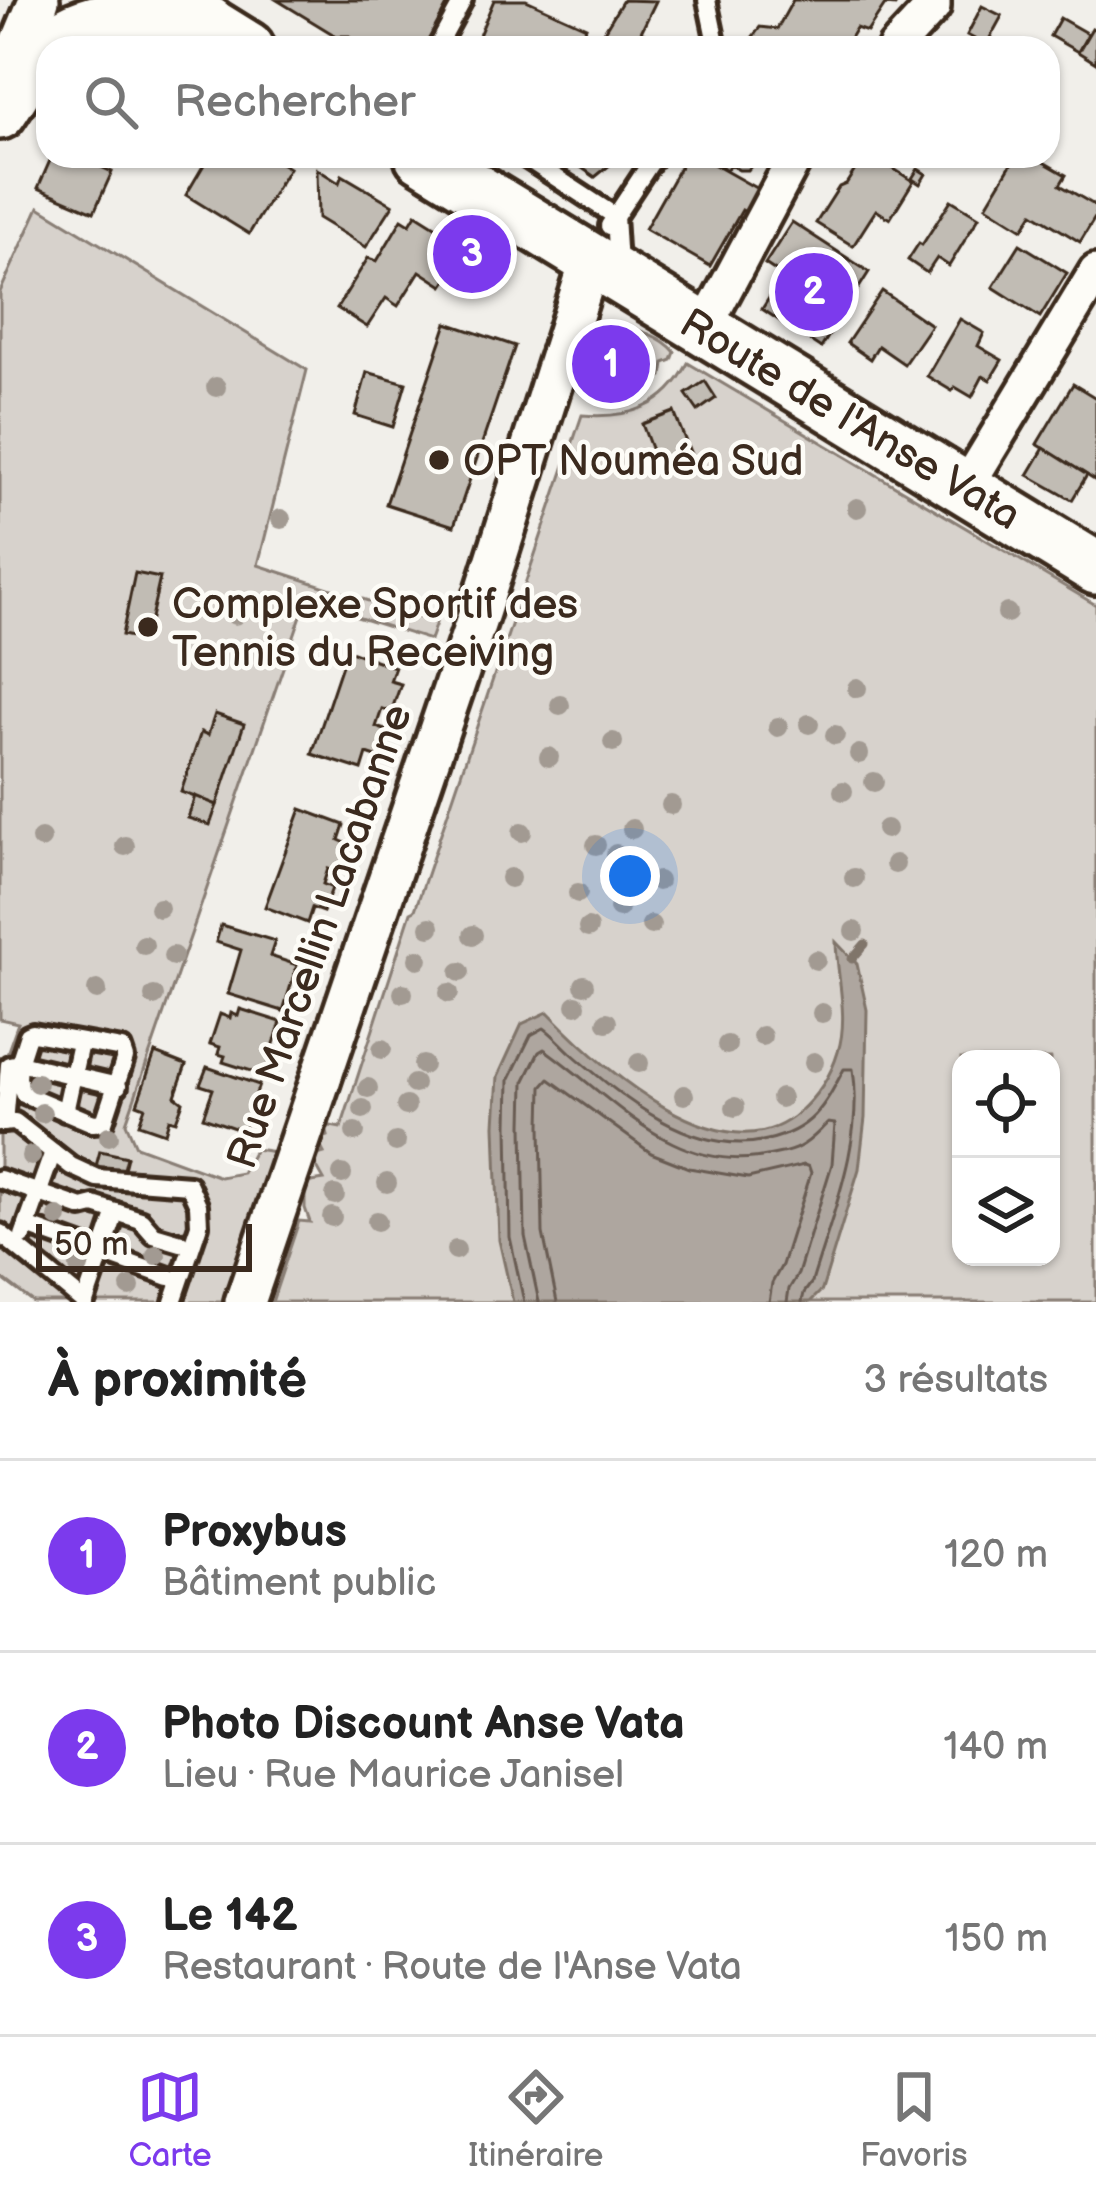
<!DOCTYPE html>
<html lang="fr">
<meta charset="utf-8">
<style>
:root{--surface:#fff;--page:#f6f6f6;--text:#222;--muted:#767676;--line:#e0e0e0;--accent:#7c3aed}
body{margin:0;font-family:"Balsamiq Sans",sans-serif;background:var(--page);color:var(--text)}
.controls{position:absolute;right:36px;bottom:36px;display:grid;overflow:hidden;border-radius:24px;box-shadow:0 3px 9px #0004}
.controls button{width:108px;height:108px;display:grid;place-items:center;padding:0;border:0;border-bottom:3px solid var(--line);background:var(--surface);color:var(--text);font:60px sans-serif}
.scale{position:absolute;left:36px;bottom:30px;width:216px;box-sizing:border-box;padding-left:12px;border:6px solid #3b2a1e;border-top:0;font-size:33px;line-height:42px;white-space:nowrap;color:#3b2a1e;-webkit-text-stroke:9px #fdfcf7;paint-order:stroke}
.you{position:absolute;left:630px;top:876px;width:42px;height:42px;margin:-30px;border:9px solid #fff;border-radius:50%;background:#1a73e8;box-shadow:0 0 0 18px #1a73e833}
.badge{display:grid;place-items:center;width:78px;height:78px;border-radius:50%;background:var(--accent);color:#fff;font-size:39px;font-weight:700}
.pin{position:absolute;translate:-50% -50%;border:6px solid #fff;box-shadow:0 3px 12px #0006}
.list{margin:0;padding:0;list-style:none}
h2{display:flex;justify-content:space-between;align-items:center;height:156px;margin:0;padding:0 48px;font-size:51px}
h2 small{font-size:39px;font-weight:400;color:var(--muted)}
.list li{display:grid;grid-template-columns:78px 1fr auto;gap:36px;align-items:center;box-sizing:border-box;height:192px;padding:0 48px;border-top:3px solid var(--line)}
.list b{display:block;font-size:45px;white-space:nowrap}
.list p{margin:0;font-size:39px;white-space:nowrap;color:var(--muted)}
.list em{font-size:39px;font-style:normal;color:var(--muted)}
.icon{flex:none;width:66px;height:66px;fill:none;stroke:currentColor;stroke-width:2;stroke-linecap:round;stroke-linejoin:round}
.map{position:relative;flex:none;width:1096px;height:1302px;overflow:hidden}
.search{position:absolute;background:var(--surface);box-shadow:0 3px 9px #0004;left:36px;right:36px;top:36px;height:132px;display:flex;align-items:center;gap:30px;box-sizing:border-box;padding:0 42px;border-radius:36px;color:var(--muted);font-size:45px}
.sheet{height:732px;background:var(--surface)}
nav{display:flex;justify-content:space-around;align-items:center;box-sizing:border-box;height:168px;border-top:3px solid var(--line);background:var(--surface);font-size:33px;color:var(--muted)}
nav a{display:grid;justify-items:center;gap:6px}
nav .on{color:var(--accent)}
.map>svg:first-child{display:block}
.green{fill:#d7d2cc;stroke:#897e75;stroke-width:3;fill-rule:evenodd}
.water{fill:#aea69f;stroke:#80746b;stroke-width:3}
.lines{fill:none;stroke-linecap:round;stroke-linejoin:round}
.shore{stroke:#695c52;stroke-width:3}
.stream{stroke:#80746b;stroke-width:9}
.building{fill:#c1bcb4;stroke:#3b2a1e;stroke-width:3}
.service-casing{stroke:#3b2a1e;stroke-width:26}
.minor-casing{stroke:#3b2a1e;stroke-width:42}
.tertiary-casing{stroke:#3b2a1e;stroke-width:48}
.primary-casing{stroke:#3b2a1e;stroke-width:60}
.service{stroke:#fdfcf7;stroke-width:16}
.minor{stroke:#fdfcf7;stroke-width:33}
.tertiary{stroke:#fdfcf7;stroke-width:39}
.primary{stroke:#fdfcf7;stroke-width:51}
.tree{fill:#a29a92}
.poi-dot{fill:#3b2a1e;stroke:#fdfcf7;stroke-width:4.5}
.labels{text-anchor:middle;stroke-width:9;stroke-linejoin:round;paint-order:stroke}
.street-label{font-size:42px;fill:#3b2a1e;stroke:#fdfcf7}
.poi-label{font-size:42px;fill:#3b2a1e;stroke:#fdfcf7;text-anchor:start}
</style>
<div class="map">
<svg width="1096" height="1302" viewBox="0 0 1096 1302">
<rect width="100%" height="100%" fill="#f1efea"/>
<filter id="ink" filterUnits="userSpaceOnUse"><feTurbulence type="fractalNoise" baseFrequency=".00833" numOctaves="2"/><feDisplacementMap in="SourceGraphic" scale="24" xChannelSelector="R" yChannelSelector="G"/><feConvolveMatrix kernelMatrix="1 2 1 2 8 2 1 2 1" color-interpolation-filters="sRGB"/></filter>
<g filter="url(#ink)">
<g class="green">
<path d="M 39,207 L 307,370 L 258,565 L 436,623 L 430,640 L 306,601 L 126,1123 L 136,1146 L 220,1177 L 242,1173 L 255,1149 L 275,1152 L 224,1302 L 33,1302 L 0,1277 L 0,1073 L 18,1023 L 0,1019 L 0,292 Z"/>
<path d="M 612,323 C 635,329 660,334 675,352 L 672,360 L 664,363 L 662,376 L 652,382 L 643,381 L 632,359 L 625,352 L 611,354 L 598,361 L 586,353 C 589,336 596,329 612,323 Z"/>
<path d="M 688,363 L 1096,605 L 1096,1302 L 272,1302 L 299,1221 L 310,1222 L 305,1208 L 305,1183 L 324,1180 L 311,1157 L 324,1153 L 317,1140 L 328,1136 L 325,1125 L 341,1128 L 411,912 L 415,910 L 582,415 C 629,419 666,407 688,363 ZM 961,1059 L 1051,1059 L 1051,1257 L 961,1257 Z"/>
</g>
<path class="water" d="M 836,942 L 857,964 L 867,1010 L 865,1118 L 859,1169 L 822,1290 L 810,1302 L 513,1302 L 499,1240 L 495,1125 L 498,1076 L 522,1024 L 548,1012 C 599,1065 724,1179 798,1113 C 816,1097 831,1076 838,1052 C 849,1016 837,979 836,942 Z"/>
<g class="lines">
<g class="shore">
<path d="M 524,1302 L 510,1237 L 508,1125 L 509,1080 L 531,1035 L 544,1028 C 554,1035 562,1045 571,1053 C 624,1099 692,1157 767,1140 C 812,1130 824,1107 844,1069 L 853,1069 C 864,1140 832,1215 812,1282 L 804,1293 L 802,1302"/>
<path d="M 539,1302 L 525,1236 L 523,1125 L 524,1082 L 539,1052 L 544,1049 C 615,1099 675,1177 772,1155 C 781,1153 791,1152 799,1147 C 810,1142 819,1131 828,1123 L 835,1124 L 832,1164 L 798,1274 L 789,1289 L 787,1302"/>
<path d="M 557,1302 L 543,1233 L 541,1125 L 542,1087 L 549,1079 L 651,1153 L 689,1168 L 748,1178 L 804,1165 L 809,1167 L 811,1173 L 782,1265 L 772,1283 L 769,1302"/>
</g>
<path class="stream" d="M 852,959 L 865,944"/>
</g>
<g class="building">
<path d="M 277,0 L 453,0 L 424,48 L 357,48 L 350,36 L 336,36 Z"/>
<path d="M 494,0 L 526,0 L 586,27 L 577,48 L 566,48 L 546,39 L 542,48 L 482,48 L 475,45 Z"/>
<path d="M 623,0 L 656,1 L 641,32 L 668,48 L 594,48 Z"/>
<path d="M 793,0 L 898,0 L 895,6 L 885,5 L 867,32 L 856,28 L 844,48 L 747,48 L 746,46 L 760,27 L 777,29 Z"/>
<path d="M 982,6 L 1002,16 L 986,45 L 967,35 Z"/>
<path d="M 1060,18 L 1088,34 L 1078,52 L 1050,36 Z"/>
<path d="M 1092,28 L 1096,30 L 1096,63 L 1078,52 Z"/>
<path d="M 52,156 L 76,156 L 112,172 L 94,212 L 38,188 Z"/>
<path d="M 209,156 L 269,156 L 289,168 L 249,234 L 186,195 Z"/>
<path d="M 565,156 L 621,156 L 595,177 Z"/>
<path d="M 686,156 L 699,156 L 770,196 L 757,219 L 742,210 L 710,266 L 645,229 Z"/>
<path d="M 713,156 L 766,156 L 759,165 L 755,161 L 748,170 L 739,170 L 730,165 L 726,170 L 711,158 Z"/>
<path d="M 864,156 L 874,156 L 911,180 L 918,169 L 926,174 L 920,184 L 914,180 L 890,219 L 876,210 L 853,246 L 816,223 L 839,187 L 846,184 Z"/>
<path d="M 1016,156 L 1033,156 L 1066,175 L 1060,185 L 1096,206 L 1096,216 L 1080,242 L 1033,213 L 1023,229 L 986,206 Z"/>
<path d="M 317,169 L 339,183 L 342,175 L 393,205 L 366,247 L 318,218 Z"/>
<path d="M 951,200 L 979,217 L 949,266 L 937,258 L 927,273 L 908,260 L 919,243 L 922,245 Z"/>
<path d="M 416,214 L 459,241 L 451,254 L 460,260 L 443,286 L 420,271 L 398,306 L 386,298 L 367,327 L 337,308 L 368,258 L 377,261 L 402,219 L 410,224 Z"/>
<path d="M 792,222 L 869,272 L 821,348 L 762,309 L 783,276 L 765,264 Z"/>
<path d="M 1020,244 L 1067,273 L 1040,317 L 993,287 Z"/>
<path d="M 882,291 L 931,325 L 904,364 L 878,346 L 870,359 L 847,343 Z"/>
<path d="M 960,319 L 984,333 L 978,346 L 1002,360 L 990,380 L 983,376 L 972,397 L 955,387 L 952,391 L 927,376 Z"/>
<path d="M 447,323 L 515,346 L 454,526 L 386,504 Z"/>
<path d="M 367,372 L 406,383 L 393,427 L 355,415 Z"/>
<path d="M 705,381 L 716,398 L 698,411 L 686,394 Z"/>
<path d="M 1073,384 L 1096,398 L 1096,481 L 1037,444 Z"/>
<path d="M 674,412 L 694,462 L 661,475 L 642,424 Z"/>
<path d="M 1044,448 L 1087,475 L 1072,500 L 1028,475 Z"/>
<path d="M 135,573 L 160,578 L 146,640 L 122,635 Z"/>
<path d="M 347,650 L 395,667 L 390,681 L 401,684 L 391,712 L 382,709 L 376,727 L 388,731 L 379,758 L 367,754 L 362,770 L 312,754 Z"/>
<path d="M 215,714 L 244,724 L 217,805 L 181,792 L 201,732 L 208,735 Z"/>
<path d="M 195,796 L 217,805 L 210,825 L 188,818 Z"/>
<path d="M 301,809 L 344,825 L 339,840 L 350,845 L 340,873 L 328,869 L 323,884 L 332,888 L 323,912 L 312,908 L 307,923 L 265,907 Z"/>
<path d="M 221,925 L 275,941 L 270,956 L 297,965 L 283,1011 L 228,994 L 241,950 L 216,942 Z"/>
<path d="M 240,1009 L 281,1022 L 264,1075 L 223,1062 L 225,1056 L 218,1054 L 220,1047 L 210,1044 L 220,1014 L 230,1018 L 231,1013 L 238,1016 Z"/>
<path d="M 155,1053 L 186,1065 L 175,1096 L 183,1102 L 176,1121 L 169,1119 L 165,1133 L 139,1124 L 145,1107 L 137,1104 Z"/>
<path d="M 207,1067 L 259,1085 L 243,1131 L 203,1117 L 213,1089 L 200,1085 Z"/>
<path d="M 100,1151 L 127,1157 L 123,1173 L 96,1166 Z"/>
</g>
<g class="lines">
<g class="service-casing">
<g id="service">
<path d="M 707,0 L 717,48"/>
<path d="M 437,48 L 463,0"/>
<path d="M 523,156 L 615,216 L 618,265"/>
<path d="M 609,226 L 655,156"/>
<path d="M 19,1063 L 118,1086"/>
<path d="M 65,1112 L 80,1043"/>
<path d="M 0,1123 L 15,1122 L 71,1166 L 97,1178 L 189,1185 L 198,1205 L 199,1225 L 173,1302"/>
<path d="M 4,1123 L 9,1065 L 19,1063 L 28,1035 L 33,1033 L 122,1049 L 125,1058 L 104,1122 L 93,1123 L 24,1094 L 18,1079 L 19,1063"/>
<path d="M 0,1179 L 82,1208 L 94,1205 L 141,1220 L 154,1235 L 181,1243"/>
<path d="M 27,1226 L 169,1277"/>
<path d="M 0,1233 L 84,1302"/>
<path d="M 23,1236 L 53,1152"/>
<path d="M 85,1302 L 116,1212"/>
</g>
</g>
<g class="minor-casing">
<g id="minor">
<path d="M 895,48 L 933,7 L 933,0"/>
<path d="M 705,327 L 796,156"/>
<path d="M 965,489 L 1096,272"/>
</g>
</g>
<g class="tertiary-casing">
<g id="tertiary">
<path d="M 4,84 L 39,0"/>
<path d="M 245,1302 L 480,610 L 591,259"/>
</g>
</g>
<g class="primary-casing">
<g id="primary">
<path d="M 182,7 L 248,48"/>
<path d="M 0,113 C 14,93 27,67 45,50 C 88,6 154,16 209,23"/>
<path d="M 421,156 L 1096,568"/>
</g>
</g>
<use href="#service" class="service"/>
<use href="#minor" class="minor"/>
<use href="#tertiary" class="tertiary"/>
<use href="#primary" class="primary"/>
</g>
<g class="tree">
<circle cx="216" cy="387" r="10"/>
<circle cx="857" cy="508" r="10"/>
<circle cx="281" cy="519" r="10"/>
<circle cx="1007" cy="613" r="10"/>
<circle cx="235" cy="615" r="10"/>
<circle cx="857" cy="688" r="10"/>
<circle cx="560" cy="705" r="10"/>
<circle cx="809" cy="724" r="10"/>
<circle cx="778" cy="727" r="10"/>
<circle cx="835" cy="735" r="10"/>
<circle cx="613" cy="742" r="10"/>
<circle cx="859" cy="754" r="10"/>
<circle cx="549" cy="757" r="10"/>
<circle cx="874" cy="782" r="10"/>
<circle cx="843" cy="791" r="10"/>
<circle cx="671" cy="805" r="10"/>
<circle cx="632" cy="829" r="10"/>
<circle cx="886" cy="829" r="10"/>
<circle cx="522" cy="832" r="10"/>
<circle cx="41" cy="839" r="10"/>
<circle cx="596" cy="845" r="10"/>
<circle cx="125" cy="846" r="10"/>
<circle cx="616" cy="854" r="10"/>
<circle cx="895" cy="864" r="10"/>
<circle cx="510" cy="878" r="10"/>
<circle cx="854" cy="878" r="10"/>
<circle cx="658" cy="881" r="10"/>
<circle cx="578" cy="893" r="10"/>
<circle cx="159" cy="908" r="10"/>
<circle cx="619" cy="908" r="10"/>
<circle cx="651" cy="925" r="10"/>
<circle cx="430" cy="927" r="10"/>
<circle cx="588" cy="928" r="10"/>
<circle cx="854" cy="931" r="10"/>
<circle cx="473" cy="935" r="10"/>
<circle cx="144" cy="945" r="10"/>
<circle cx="173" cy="956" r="10"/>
<circle cx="418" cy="959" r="10"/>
<circle cx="816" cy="960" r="10"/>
<circle cx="460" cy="972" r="10"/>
<circle cx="584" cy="985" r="10"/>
<circle cx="97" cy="990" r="10"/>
<circle cx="403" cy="993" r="10"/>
<circle cx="449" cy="993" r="10"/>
<circle cx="154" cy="996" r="10"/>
<circle cx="576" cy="1005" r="10"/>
<circle cx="822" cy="1013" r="10"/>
<circle cx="607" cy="1022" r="10"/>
<circle cx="762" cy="1036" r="10"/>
<circle cx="727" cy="1045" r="10"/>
<circle cx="382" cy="1049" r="10"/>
<circle cx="814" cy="1062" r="10"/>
<circle cx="639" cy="1063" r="10"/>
<circle cx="423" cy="1065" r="10"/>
<circle cx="37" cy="1083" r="10"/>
<circle cx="414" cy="1084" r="10"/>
<circle cx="368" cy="1088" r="10"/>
<circle cx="684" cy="1095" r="10"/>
<circle cx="781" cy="1098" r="10"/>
<circle cx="406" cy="1106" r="10"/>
<circle cx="735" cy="1107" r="10"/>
<circle cx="363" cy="1109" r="10"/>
<circle cx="42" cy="1113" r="10"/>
<circle cx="355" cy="1132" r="10"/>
<circle cx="109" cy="1136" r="10"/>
<circle cx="396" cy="1142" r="10"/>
<circle cx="31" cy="1156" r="10"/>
<circle cx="342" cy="1174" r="10"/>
<circle cx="387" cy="1183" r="10"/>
<circle cx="335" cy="1195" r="10"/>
<circle cx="58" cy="1217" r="10"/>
<circle cx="332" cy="1217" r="10"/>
<circle cx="377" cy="1221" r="10"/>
<circle cx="456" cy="1250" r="10"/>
<circle cx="156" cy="1255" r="10"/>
<circle cx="79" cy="1267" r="10"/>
<circle cx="130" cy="1287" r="10"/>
</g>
</g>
<g class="poi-dot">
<circle cx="439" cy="460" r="12"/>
<circle cx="148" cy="627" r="12"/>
</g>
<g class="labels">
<g class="street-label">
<text transform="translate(851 418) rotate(31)" y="15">Route de l'Anse Vata</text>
<text transform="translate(318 936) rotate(-71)" y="15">Rue Marcellin Lacabanne</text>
</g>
<g class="poi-label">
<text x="463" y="475">OPT Nouméa Sud</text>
<text x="172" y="618">Complexe Sportif des<tspan x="172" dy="48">Tennis du Receiving</tspan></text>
</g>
</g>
</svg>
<div class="controls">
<button><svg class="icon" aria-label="locate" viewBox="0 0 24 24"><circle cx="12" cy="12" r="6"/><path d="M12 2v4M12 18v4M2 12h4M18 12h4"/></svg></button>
<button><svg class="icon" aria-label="layers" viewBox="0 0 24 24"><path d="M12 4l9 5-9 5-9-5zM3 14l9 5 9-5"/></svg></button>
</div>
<div class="scale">50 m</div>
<div class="you"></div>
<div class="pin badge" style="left:611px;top:364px">1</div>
<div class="pin badge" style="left:814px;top:292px">2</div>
<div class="pin badge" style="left:472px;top:254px">3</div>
<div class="search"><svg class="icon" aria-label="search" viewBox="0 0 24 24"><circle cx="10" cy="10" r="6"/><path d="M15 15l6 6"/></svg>Rechercher</div>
</div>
<section class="sheet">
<h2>À proximité<small>3 résultats</small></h2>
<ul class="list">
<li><span class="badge">1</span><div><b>Proxybus</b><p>Bâtiment public</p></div><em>120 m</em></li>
<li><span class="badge">2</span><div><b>Photo Discount Anse Vata</b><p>Lieu · Rue Maurice Janisel</p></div><em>140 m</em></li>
<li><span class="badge">3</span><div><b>Le 142</b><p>Restaurant · Route de l'Anse Vata</p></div><em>150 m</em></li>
</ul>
</section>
<nav>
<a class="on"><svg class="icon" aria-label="map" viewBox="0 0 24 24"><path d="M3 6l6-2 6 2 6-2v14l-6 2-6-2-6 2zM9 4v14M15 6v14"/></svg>Carte</a>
<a><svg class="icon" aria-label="directions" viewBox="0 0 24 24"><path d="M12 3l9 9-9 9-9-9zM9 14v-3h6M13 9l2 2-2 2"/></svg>Itinéraire</a>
<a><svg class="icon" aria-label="saved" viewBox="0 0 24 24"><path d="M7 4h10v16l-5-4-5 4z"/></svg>Favoris</a>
</nav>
